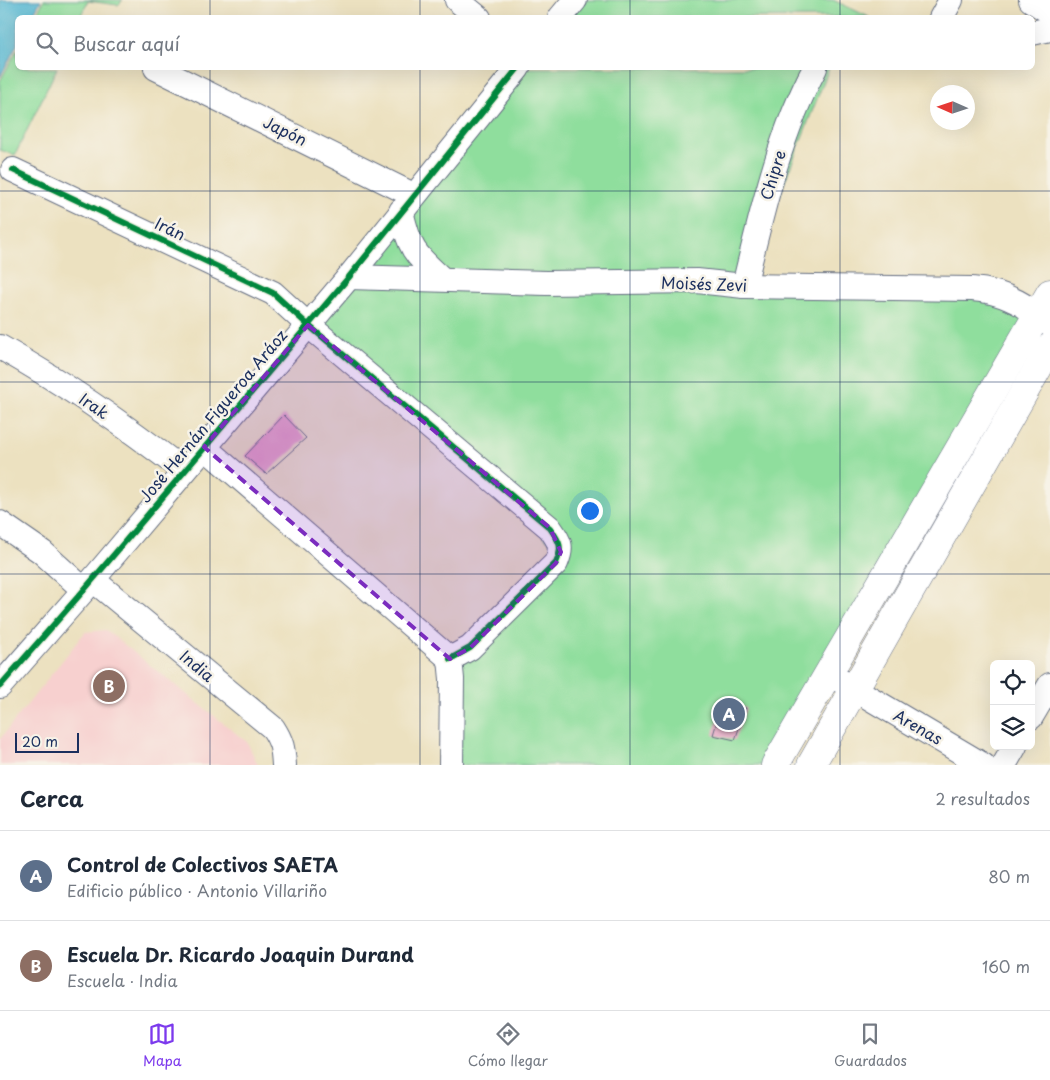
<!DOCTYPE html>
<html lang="es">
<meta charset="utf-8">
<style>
:root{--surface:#fff;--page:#f6f6f7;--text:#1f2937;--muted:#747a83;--line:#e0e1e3;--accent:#7c3aed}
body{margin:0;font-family:"Playpen Sans",sans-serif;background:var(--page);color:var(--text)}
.controls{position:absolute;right:15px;bottom:15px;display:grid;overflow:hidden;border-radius:8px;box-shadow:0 5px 20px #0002}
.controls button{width:45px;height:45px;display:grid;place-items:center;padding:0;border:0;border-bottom:1px solid var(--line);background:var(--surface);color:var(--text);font:25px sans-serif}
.compass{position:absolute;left:930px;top:85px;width:45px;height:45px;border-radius:50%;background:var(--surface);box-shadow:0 5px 20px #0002;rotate:273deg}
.scale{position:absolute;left:15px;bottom:12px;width:64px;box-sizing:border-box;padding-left:5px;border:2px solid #1b2f5e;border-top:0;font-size:14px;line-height:18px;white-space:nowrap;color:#1b2f5e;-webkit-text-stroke:4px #f7f3e8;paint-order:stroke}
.you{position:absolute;left:589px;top:510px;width:18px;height:18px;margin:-12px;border:4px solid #fff;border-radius:50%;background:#1a73e8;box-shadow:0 0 0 8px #1a73e833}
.badge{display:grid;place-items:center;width:32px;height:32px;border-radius:50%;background:var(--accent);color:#fff;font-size:16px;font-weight:700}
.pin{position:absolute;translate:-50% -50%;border:2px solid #fff;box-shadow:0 1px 5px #0006}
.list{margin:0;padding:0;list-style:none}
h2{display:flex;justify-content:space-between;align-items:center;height:65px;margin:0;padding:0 20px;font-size:21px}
h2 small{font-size:16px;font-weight:400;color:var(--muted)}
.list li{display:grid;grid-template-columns:32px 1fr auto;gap:15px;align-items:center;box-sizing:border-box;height:90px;padding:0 20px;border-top:1px solid var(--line)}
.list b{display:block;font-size:19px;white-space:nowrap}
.list p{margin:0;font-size:16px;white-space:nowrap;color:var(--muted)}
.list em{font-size:16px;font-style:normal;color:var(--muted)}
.icon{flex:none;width:28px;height:28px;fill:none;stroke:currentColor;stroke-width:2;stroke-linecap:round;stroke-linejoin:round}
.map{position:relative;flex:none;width:1050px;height:765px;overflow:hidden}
.search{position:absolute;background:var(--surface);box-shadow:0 5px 20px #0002;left:15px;right:15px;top:15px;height:55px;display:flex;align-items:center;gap:12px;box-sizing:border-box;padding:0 18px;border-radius:8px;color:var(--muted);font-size:19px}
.sheet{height:245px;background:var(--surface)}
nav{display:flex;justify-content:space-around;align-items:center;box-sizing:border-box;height:70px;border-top:1px solid var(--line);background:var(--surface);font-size:14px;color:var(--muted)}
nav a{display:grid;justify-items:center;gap:2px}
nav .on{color:var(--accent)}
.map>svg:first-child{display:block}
.built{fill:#f7d0cf}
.green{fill:#8fde9d;stroke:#55867e}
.water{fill:#56b9d4;stroke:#387499}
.building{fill:#e4a1c2}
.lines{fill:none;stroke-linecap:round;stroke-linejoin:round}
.minor-casing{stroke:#646d80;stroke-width:26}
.tertiary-casing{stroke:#646d80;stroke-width:29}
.minor{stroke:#fff;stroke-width:24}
.tertiary{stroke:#fff;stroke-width:28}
.cycleway-casing{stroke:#f7f3e8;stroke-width:9}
.cycleway{stroke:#00873e;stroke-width:6}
.marked{fill:#7b2cbf;fill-opacity:0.2;stroke:#7b2cbf;stroke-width:4;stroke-dasharray:10 6;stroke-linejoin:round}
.grid{fill:none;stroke:#1b2f5e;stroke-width:1;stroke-opacity:0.55}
.labels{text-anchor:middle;stroke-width:5;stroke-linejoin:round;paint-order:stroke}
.street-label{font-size:16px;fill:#1b2f5e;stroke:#f7f3e8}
</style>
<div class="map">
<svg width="1050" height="765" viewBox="0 0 1050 765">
<rect width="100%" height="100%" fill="#f7f3e8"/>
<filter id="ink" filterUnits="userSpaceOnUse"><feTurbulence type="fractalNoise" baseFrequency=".02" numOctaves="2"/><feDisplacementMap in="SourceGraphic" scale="10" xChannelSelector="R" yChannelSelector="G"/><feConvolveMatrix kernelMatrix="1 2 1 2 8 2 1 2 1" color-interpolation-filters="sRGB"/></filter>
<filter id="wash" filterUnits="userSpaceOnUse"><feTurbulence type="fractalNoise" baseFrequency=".0096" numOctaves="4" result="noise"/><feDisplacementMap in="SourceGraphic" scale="20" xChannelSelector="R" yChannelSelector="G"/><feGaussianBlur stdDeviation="1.12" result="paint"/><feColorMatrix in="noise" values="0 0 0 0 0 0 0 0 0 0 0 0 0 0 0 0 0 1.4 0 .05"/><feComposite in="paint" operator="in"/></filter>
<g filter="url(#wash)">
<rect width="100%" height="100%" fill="#ece1c0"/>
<path class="built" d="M 106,630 L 247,742 L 258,765 L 0,765 L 0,739 L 85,632 Z"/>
<g class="green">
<path d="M 44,0 L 123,0 L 118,5 L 88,1 L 80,17 L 35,17 Z"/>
<path d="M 577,0 L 833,0 L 869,17 L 562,18 Z"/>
<path d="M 17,50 L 18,68 L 57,68 L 15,155 L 0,150 L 0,81 Z"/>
<path d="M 521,68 L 829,68 L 744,286 L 988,290 L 1038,314 L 775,765 L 449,765 L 450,659 L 561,552 L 308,325 Z"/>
</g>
<path class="water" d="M 0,0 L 41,0 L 32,17 L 18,18 L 17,45 L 0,77 Z"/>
<g id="blocks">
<g class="building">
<path d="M 284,415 L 306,438 L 266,474 L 245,456 Z"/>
<path d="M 723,702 L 746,708 L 735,740 L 713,735 Z"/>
</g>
</g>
</g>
<g filter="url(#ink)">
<use href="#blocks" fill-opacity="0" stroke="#646d80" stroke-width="1"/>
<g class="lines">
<g class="minor-casing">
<g id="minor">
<path d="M 457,0 L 479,18"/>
<path d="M 1031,0 L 1050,12"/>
<path d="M 560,18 L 575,0"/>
<path d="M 941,18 L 951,0"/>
<path d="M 1032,33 L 1050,29"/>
<path d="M 156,68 L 413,195"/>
<path d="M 13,170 L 273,293 L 308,325 L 550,528 C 560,542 563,547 556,563 L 470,648 L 450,659"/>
<path d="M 401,211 C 410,249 413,253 442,279"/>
<path d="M 349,277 L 546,283 L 697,281 L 744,286 L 972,289 C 1002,291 1028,305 1050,325"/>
<path d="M 744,286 C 762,212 779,135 815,68"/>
<path d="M 0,347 C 64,383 125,425 184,471"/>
<path d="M 204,447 L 450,659 L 452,679 L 451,765"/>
<path d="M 0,523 L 42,552 L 84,590"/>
<path d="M 93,580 L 273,728 C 282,742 283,748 284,765"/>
<path d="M 829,674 L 983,765"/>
<path d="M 0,686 L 84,590 L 349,277 L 518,68"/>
<path d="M 1031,717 L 1050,685"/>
<path d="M 1004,765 L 1015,746"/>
</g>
</g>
<g class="tertiary-casing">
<g id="tertiary">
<path d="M 775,765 L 1050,293"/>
<path d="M 811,765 L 1050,347"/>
</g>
</g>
<use href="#minor" class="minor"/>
<use href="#tertiary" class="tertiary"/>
<g class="cycleway-casing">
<g id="cycleway">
<path d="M 13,170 L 273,293 L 308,325 L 550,528 C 560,542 563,547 556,563 L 470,648 L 450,659"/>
<path d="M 0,686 L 84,590 L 349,277 L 518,68"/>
</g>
</g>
<use href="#cycleway" class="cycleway"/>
</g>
</g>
<path class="marked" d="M 308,325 L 550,528 L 561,552 L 556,563 L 470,648 L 450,659 L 204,447 Z"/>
<path class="grid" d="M 210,0 L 210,18M 420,0 L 420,18M 630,0 L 630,18M 840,0 L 840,18M 210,68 L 210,765M 420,68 L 420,765M 630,68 L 630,765M 840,68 L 840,765M 0,191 L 1050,191M 0,382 L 1050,382M 0,574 L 1050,574"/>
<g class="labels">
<g class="street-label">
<text transform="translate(285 131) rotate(26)" y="6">Japón</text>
<text transform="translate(773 175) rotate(-73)" y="6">Chipre</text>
<text transform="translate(170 229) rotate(25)" y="6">Irán</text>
<text transform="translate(704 284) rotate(2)" y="6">Moisés Zevi</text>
<text transform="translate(94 406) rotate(34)" y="6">Irak</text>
<text transform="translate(213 416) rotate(-50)" y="6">José Hernán Figueroa Aráoz</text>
<text transform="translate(197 666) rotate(40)" y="6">India</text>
<text transform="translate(918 727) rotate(30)" y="6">Arenas</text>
</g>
</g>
</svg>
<div class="controls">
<button><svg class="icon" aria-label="locate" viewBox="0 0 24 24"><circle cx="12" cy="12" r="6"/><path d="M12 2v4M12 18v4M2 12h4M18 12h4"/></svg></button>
<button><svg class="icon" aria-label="layers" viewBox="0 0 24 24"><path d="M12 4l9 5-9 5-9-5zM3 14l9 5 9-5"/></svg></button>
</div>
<svg class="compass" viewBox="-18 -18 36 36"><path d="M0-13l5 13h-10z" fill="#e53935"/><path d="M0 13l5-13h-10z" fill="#747a83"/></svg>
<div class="scale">20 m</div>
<div class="you"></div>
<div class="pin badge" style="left:729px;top:714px;background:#5c6f8a">A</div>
<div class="pin badge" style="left:109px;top:686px;background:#8d6e63">B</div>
<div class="search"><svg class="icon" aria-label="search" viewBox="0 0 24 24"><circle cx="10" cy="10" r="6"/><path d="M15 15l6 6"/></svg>Buscar aquí</div>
</div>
<section class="sheet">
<h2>Cerca<small>2 resultados</small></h2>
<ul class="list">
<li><span class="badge" style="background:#5c6f8a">A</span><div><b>Control de Colectivos SAETA</b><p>Edificio público · Antonio Villariño</p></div><em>80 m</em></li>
<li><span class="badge" style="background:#8d6e63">B</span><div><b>Escuela Dr. Ricardo Joaquin Durand</b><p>Escuela · India</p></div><em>160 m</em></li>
</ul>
</section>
<nav>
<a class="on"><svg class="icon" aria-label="map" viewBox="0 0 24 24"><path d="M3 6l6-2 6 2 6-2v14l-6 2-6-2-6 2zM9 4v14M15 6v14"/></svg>Mapa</a>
<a><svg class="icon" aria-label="directions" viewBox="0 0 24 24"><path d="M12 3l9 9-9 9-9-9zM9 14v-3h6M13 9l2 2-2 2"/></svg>Cómo llegar</a>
<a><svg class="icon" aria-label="saved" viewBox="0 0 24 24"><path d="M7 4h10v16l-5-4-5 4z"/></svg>Guardados</a>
</nav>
